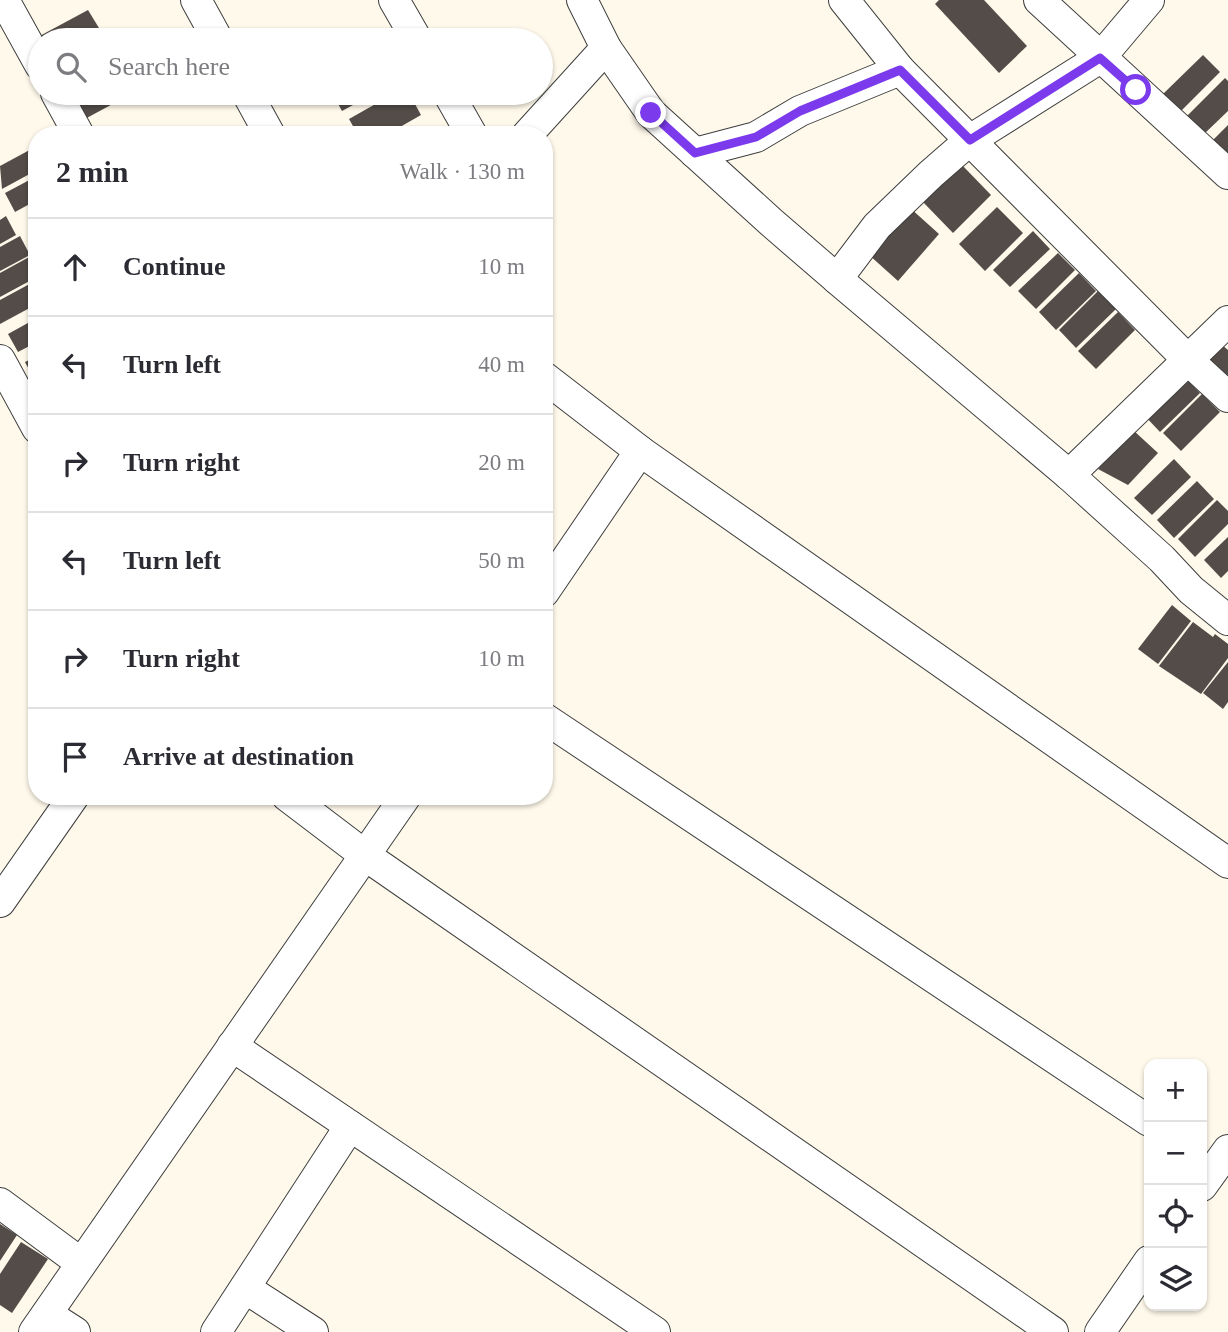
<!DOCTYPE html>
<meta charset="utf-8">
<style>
:root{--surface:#fff;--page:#f7f7f7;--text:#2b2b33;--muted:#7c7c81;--line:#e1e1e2}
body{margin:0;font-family:Georgia,serif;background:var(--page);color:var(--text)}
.controls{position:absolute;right:21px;bottom:21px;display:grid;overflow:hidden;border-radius:14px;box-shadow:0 2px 5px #0004}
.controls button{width:63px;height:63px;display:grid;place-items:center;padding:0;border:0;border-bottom:2px solid var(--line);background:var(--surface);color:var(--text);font:35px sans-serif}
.stop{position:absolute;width:21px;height:21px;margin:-16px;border:5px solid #7c3aed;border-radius:50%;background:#fff}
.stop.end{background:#7c3aed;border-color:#fff;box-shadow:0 2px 7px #0008}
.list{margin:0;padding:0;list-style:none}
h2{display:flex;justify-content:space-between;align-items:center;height:91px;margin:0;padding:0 28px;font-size:30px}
h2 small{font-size:23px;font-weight:400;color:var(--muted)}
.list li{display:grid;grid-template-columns:46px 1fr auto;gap:21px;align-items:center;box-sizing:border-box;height:98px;padding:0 28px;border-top:2px solid var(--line)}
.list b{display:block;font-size:26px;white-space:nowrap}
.list em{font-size:23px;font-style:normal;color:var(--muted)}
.icon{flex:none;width:38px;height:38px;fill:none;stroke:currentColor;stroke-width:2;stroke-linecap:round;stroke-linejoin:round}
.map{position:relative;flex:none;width:1228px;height:1332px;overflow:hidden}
.search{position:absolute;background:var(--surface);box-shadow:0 2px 5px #0004;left:28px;top:28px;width:525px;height:77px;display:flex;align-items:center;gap:18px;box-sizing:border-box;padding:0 24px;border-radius:38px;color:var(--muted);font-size:26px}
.panel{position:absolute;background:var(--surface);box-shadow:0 2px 5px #0004;left:28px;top:126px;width:525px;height:679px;border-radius:28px}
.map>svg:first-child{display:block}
.building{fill:#534c48}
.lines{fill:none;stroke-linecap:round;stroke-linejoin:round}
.street-casing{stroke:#3e3e3e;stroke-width:32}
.street{stroke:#fff;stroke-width:30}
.route{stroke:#7c3aed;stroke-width:9}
</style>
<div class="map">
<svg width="1228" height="1332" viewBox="0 0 1228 1332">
<rect width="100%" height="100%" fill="#fef9ea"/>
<g class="building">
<path d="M 939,0 L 984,0 L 1027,46 L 999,73 L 935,4 Z"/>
<path d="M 88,10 L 99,28 L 76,40 L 36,38 Z"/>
<path d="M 1203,55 L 1220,72 L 1181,111 L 1163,94 Z"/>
<path d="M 1225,78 L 1228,81 L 1228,111 L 1203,135 L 1186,117 Z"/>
<path d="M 89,93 L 133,93 L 83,120 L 73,102 Z"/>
<path d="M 332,93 L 375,93 L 342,111 Z"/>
<path d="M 395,93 L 409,93 L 421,115 L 386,135 L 358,135 L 349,119 Z"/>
<path d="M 1228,125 L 1228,158 L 1212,141 Z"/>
<path d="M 37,146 L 37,170 L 2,189 L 0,166 Z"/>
<path d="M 961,164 L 991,195 L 953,233 L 923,202 Z"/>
<path d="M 37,176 L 37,200 L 15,212 L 5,193 Z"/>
<path d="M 909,207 L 939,234 L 898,281 L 868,254 Z"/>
<path d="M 997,207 L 1023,233 L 985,271 L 959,244 Z"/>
<path d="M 6,216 L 16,235 L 0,244 L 0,220 Z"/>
<path d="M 1033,231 L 1050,249 L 1010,287 L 993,270 Z"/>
<path d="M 20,236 L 30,255 L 0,271 L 0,247 Z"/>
<path d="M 1058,253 L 1075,270 L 1036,309 L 1018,291 Z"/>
<path d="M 31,256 L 37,266 L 37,277 L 0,297 L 0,273 Z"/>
<path d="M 1079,273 L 1096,291 L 1056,330 L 1039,312 Z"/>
<path d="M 37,280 L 37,304 L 0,324 L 0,300 Z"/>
<path d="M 1098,291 L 1116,309 L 1076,348 L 1059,330 Z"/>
<path d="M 1118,312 L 1135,330 L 1096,369 L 1078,351 Z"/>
<path d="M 37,318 L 37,342 L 18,352 L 8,334 Z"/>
<path d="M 1222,345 L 1228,350 L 1228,383 L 1206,363 Z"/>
<path d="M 37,356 L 37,380 L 35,381 L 25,362 Z"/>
<path d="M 1182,375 L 1200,393 L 1160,432 L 1143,414 Z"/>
<path d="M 1202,394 L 1220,412 L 1181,451 L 1163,433 Z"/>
<path d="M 1133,430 L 1158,453 L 1128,485 L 1098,469 Z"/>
<path d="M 1174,459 L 1191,477 L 1152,515 L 1134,498 Z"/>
<path d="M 1197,481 L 1214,499 L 1174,538 L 1157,520 Z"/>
<path d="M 1217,500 L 1228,511 L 1228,524 L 1195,557 L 1178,539 Z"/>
<path d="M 1228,537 L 1228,571 L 1221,578 L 1204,560 Z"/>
<path d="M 1172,605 L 1191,621 L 1158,664 L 1138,649 Z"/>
<path d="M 1193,622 L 1213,637 L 1215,634 L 1228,644 L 1228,658 L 1201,694 L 1159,666 Z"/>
<path d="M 1228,662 L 1228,702 L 1223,709 L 1203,693 Z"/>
<path d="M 0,1224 L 17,1235 L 0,1261 Z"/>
<path d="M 21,1242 L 48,1259 L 12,1313 L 0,1305 L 0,1274 Z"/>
</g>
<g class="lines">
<g class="street-casing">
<g id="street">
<path d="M 4,0 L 40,65"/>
<path d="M 196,0 L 218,40"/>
<path d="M 394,0 L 417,40"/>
<path d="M 582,0 L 606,48 L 651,113 L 771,222 L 837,279 L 877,226 L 931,174 L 970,140 L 1100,58 L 1149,0"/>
<path d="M 844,0 L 900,70 L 1188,360 L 1228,397"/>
<path d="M 1039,0 L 1228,174"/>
<path d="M 56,93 L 79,135"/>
<path d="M 247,93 L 270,135"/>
<path d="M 448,93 L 472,135"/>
<path d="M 527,135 L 606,48"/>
<path d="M 695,153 L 756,137 L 800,111 L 900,70"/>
<path d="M 837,279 L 1069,475 L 1162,559 L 1191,590 L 1228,620"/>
<path d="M 0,360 L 37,428"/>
<path d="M 544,377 L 640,451 L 1228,863"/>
<path d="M 1069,475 L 1228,321"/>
<path d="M 544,592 L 640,451"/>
<path d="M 544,718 L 1149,1121"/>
<path d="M 287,796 L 366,856 L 1053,1332"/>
<path d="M 0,902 L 74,796"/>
<path d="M 232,1046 L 655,1332"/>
<path d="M 1202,1186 L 1228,1150"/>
<path d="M 0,1203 L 81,1263"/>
<path d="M 245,1288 L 313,1332"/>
<path d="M 47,1314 L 75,1332"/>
<path d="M 34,1332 L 406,796"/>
<path d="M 216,1332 L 350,1126"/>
<path d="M 1100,1332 L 1149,1261"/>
</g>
</g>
<use href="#street" class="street"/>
</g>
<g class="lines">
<path class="route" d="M 651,113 L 695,153 L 756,137 L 800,111 L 900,70 L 970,140 L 1100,58 L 1136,90"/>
</g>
</svg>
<div class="controls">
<button>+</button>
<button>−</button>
<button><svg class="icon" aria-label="locate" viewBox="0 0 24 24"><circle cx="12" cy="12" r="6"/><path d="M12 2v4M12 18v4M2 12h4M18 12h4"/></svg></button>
<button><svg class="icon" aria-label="layers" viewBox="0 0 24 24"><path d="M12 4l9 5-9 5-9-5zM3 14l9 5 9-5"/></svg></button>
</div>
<div class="stop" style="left:1136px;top:90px"></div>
<div class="stop end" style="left:651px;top:113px"></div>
<div class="search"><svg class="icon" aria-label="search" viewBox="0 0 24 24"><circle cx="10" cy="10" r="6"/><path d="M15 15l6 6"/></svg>Search here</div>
<section class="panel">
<h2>2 min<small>Walk · 130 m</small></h2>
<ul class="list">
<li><svg class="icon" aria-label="ahead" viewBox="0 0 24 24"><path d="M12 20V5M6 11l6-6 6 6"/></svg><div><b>Continue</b></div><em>10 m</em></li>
<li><svg class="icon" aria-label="left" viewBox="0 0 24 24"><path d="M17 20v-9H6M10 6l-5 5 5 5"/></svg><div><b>Turn left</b></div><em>40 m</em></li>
<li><svg class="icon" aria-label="right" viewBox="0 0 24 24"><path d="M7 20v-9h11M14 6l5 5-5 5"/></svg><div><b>Turn right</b></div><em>20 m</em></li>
<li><svg class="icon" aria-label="left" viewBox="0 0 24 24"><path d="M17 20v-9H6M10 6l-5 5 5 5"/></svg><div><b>Turn left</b></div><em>50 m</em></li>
<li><svg class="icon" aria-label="right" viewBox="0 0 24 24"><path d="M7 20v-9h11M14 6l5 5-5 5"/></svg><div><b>Turn right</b></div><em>10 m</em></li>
<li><svg class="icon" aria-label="arrive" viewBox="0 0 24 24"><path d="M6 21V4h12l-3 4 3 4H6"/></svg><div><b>Arrive at destination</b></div></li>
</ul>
</section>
</div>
